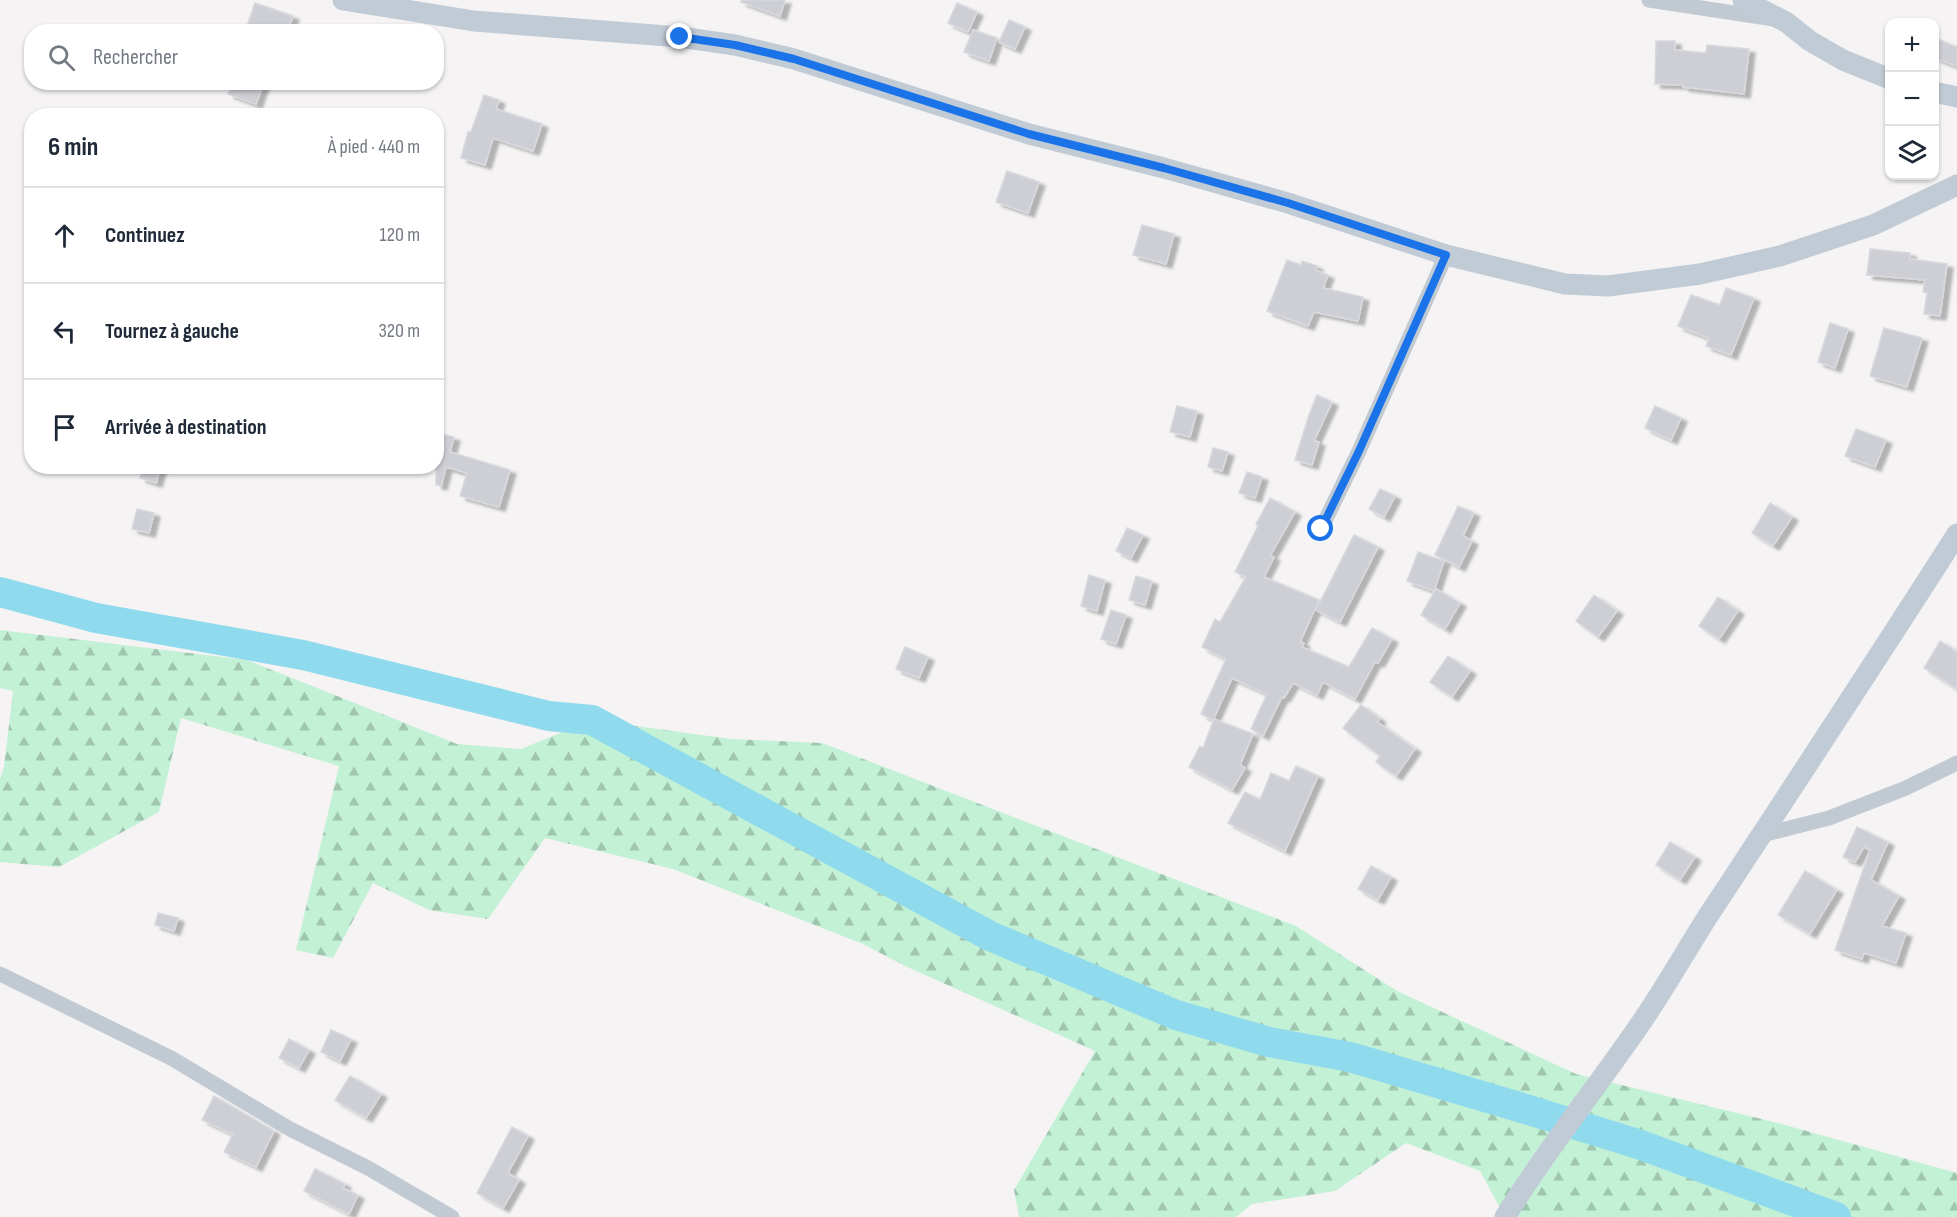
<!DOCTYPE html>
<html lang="fr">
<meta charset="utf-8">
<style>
:root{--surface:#fff;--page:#f2f2f3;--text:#1f2937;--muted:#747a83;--line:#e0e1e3}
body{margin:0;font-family:"Sofia Sans Condensed",sans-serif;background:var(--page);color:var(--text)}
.controls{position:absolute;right:18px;top:18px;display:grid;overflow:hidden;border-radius:12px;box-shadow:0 2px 4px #0004}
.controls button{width:54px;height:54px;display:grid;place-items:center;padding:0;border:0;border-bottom:2px solid var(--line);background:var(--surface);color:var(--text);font:30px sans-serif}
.stop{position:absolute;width:18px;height:18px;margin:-14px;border:4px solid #1a73e8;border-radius:50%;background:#fff}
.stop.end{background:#1a73e8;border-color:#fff;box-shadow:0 2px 6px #0008}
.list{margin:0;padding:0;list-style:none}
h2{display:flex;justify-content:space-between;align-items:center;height:78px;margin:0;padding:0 24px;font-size:26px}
h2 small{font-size:20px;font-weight:400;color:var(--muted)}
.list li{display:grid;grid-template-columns:39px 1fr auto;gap:18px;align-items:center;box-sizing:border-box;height:96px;padding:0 24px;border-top:2px solid var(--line)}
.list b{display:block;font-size:22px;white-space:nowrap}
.list em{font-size:20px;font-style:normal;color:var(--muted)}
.icon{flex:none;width:33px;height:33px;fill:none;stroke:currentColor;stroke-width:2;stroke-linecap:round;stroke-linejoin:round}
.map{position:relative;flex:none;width:1957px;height:1217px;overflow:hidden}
.search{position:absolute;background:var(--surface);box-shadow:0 2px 4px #0004;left:24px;top:24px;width:420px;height:66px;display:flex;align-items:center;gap:15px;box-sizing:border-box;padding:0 21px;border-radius:24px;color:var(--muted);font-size:22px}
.panel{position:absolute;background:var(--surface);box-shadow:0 2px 4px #0004;left:24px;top:108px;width:420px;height:366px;border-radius:24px}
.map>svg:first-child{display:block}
.forest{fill:url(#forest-firs)}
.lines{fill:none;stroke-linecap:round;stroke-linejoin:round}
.river{stroke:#90daee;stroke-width:30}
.building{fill:#cdcfd5;stroke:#d7d9de;stroke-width:1.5;filter:url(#shadow)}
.street{stroke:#c1cad2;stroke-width:15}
.secondary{stroke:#c1cbd6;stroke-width:21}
.route{stroke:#1a73e8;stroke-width:8}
</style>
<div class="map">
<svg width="1957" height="1217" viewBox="0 0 1957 1217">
<defs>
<pattern id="forest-firs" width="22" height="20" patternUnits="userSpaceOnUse" patternTransform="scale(1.5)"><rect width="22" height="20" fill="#c3f1d5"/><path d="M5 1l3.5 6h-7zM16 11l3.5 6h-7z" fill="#a0c6b0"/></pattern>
<filter id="shadow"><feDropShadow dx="6" dy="4" stdDeviation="1.5" flood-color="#0004"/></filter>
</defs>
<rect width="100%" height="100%" fill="#f5f3f3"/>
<path class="forest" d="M 0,630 L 247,660 L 457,744 L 521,749 L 592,720 L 731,739 L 822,743 L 1296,926 L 1397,991 L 1576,1074 L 1778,1123 L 1957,1173 L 1957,1217 L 1505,1217 L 1480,1171 L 1406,1143 L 1335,1191 L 1252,1204 L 1236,1217 L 1019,1217 L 1014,1190 L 1095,1051 L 905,966 L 863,944 L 673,869 L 545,838 L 488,919 L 429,910 L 373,883 L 333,958 L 296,950 L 339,766 L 181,718 L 159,812 L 59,867 L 0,862 L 0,779 L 4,767 L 13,691 L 0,688 Z"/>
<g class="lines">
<path class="river" d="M 0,592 L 96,618 L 303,655 L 549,716 L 592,720 L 990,936 L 1176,1015 L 1269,1042 L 1350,1057 L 1519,1107 L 1641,1145 L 1836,1217"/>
</g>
<g class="building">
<path d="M 741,0 L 785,0 L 780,16 L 741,2 Z"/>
<path d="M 255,3 L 293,16 L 287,32 L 245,32 Z"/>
<path d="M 957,3 L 977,12 L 968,32 L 948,23 Z"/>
<path d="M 1009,20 L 1025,27 L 1015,49 L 999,42 Z"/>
<path d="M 973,30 L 997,38 L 989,61 L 964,52 Z"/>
<path d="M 1935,38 L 1957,47 L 1957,66 L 1935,58 Z"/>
<path d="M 1656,41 L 1675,41 L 1675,50 L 1706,53 L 1707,45 L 1749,49 L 1744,94 L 1683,87 L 1683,85 L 1655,84 Z"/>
<path d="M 233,82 L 264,82 L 256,104 L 228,94 Z"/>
<path d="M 484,95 L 499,100 L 496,109 L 542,124 L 533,151 L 493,138 L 485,165 L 461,158 L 468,132 L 471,132 Z"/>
<path d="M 1007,171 L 1039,182 L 1028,213 L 996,202 Z"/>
<path d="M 1142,225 L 1174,234 L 1166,264 L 1133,255 Z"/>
<path d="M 1870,249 L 1910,253 L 1910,259 L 1947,264 L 1940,316 L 1924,314 L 1927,293 L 1923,292 L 1925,280 L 1867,275 Z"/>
<path d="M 1287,260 L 1301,265 L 1302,261 L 1317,266 L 1315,270 L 1328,275 L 1323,288 L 1363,297 L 1358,321 L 1314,312 L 1308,326 L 1267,311 Z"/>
<path d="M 1726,288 L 1754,298 L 1731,355 L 1706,346 L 1709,338 L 1678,326 L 1691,295 L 1720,305 Z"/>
<path d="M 1830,323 L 1848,329 L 1835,368 L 1818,362 Z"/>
<path d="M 1884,328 L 1922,338 L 1907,387 L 1870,376 Z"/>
<path d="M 1317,395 L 1332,402 L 1314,441 L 1319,442 L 1312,465 L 1295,460 L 1309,415 Z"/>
<path d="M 1177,406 L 1197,411 L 1190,437 L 1170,432 Z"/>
<path d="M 1655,406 L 1681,418 L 1671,440 L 1645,428 Z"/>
<path d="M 1856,429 L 1886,440 L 1875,467 L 1845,456 Z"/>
<path d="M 436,433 L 454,437 L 450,452 L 510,470 L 499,507 L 460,496 L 467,473 L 446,467 L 441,486 L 436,485 Z"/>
<path d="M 1213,448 L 1228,452 L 1222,471 L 1208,467 Z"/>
<path d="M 143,466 L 161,466 L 156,483 L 140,478 Z"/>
<path d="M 1247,472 L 1262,477 L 1255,498 L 1239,493 Z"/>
<path d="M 1380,489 L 1395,496 L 1384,517 L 1369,509 Z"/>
<path d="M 1270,498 L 1295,512 L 1270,556 L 1274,557 L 1264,577 L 1319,600 L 1300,642 L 1304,643 L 1302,647 L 1349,667 L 1372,628 L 1392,639 L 1378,663 L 1375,662 L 1355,699 L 1323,682 L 1317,695 L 1293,683 L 1284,698 L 1282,697 L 1263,736 L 1251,729 L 1267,694 L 1232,678 L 1213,720 L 1201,714 L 1226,659 L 1202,647 L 1215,619 L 1220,622 L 1246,577 L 1235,572 L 1258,526 L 1256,524 Z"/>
<path d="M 1770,503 L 1792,517 L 1773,546 L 1752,533 Z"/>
<path d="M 1458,506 L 1474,513 L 1463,536 L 1472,541 L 1459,567 L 1435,555 Z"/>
<path d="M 137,509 L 154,513 L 149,533 L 132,529 Z"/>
<path d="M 1127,528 L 1143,535 L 1131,558 L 1116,551 Z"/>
<path d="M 1354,535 L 1378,547 L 1340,622 L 1316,610 Z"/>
<path d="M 1418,552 L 1444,561 L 1434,591 L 1407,581 Z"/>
<path d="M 1089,575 L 1105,580 L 1097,611 L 1081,606 Z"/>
<path d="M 1136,576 L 1152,581 L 1145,605 L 1129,600 Z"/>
<path d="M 1436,589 L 1460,603 L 1445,629 L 1421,615 Z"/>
<path d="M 1594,595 L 1617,611 L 1598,637 L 1576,621 Z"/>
<path d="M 1718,597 L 1738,611 L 1719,639 L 1699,626 Z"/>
<path d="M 1111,610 L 1126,615 L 1116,644 L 1101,639 Z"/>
<path d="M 1940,641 L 1957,652 L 1957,689 L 1924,668 Z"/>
<path d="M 905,647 L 928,657 L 919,678 L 896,669 Z"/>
<path d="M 1448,656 L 1470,671 L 1452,697 L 1430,682 Z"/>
<path d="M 1361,705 L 1380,719 L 1377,722 L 1415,749 L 1396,776 L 1376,762 L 1380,756 L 1343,728 Z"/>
<path d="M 1214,719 L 1253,734 L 1240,765 L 1245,768 L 1232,790 L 1189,767 L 1200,746 L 1203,748 Z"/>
<path d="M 1296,766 L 1318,776 L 1285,851 L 1228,823 L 1245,792 L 1260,800 L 1271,773 L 1289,781 Z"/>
<path d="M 1857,827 L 1888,842 L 1871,880 L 1899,896 L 1882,926 L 1906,933 L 1896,963 L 1864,953 L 1862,959 L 1835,950 L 1870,850 L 1864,847 L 1855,862 L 1843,857 Z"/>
<path d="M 1670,842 L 1695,857 L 1680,880 L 1656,865 Z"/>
<path d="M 1371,866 L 1391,877 L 1378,900 L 1358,889 Z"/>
<path d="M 1805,871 L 1837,890 L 1810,934 L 1778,915 Z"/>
<path d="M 158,913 L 178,918 L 174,931 L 155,925 Z"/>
<path d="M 331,1030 L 351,1039 L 340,1061 L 321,1052 Z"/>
<path d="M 289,1039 L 309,1050 L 299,1068 L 279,1058 Z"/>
<path d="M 350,1076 L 381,1094 L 366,1118 L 335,1100 Z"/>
<path d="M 214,1096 L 274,1131 L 256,1167 L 224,1152 L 233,1134 L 202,1120 Z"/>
<path d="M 512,1127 L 528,1136 L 508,1173 L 519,1180 L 503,1208 L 477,1193 Z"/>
<path d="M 315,1169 L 345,1184 L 343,1188 L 358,1195 L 349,1214 L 304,1191 Z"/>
</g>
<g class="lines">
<g class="street">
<path d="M 1649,0 L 1774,19"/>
<path d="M 1321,529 L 1359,451 L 1446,255"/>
<path d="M 1762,835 L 1829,818 L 1906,788 L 1957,763"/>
<path d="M 0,974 L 171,1058 L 290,1129 L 368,1168 L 452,1217"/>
</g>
<g class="secondary">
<path d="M 343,0 L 474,21 L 680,37 L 735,45 L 794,59 L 1029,134 L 1164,168 L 1288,203 L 1446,255 L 1565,284 L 1608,286 L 1700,274 L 1780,256 L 1873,225 L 1957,185"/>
<path d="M 1743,0 L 1786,22 L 1810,41 L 1843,60 L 1890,79"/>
<path d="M 1934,92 L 1957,97"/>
<path d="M 1505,1217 C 1547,1148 1600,1084 1645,1017 C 1668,983 1688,947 1710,913 C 1793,787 1876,661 1957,534"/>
</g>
</g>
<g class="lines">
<path class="route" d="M 680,37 L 735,45 L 794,59 L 1029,134 L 1164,168 L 1288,203 L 1446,255 L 1359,451 L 1321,529"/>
</g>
</svg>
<div class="controls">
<button>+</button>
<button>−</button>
<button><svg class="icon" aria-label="layers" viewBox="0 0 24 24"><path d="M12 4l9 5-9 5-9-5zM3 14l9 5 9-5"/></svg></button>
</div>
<div class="stop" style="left:1321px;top:529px"></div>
<div class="stop end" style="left:680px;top:37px"></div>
<div class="search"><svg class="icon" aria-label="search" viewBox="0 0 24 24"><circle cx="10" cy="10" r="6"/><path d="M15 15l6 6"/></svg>Rechercher</div>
<section class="panel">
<h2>6 min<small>À pied · 440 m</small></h2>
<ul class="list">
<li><svg class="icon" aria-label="ahead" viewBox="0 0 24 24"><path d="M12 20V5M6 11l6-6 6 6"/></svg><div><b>Continuez</b></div><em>120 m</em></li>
<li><svg class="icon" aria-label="left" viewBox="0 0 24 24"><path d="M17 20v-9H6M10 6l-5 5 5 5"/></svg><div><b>Tournez à gauche</b></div><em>320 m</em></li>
<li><svg class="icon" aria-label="arrive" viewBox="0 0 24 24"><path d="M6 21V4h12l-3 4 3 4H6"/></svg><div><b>Arrivée à destination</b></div></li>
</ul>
</section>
</div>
